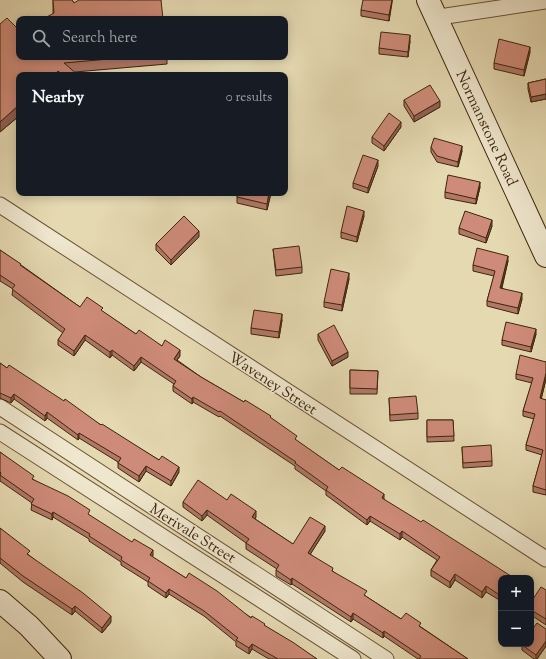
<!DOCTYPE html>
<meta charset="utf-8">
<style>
:root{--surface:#171b24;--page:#20242c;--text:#f1f3f6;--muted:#9ea1a6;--line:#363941}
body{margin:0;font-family:"Sorts Mill Goudy",serif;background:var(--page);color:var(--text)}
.controls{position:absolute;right:12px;bottom:12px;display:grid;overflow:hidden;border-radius:8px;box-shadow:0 2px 10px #0003}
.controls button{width:36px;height:36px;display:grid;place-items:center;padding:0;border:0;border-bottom:1px solid var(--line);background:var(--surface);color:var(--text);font:20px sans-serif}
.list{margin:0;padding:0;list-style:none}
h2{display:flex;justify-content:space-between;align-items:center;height:52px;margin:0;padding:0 16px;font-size:17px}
h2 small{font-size:13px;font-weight:400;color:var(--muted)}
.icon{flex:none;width:22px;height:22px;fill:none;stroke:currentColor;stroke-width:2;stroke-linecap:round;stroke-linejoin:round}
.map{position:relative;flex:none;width:546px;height:659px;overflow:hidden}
.search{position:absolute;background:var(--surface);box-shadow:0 2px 10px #0003;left:16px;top:16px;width:272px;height:44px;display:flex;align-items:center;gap:10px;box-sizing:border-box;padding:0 14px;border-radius:8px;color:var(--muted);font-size:15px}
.panel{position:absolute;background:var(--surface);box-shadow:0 2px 10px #0003;left:16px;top:72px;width:272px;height:124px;border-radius:8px}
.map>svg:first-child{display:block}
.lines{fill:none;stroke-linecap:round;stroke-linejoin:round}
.street-casing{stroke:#685335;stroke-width:17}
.secondary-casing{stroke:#3e260b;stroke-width:24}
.street{stroke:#eee6cd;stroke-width:15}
.secondary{stroke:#eee6cd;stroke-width:22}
.wall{fill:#b17868;stroke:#3e260b}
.shaded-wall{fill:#906155;stroke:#3e260b}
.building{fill:#ce8b79;stroke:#3e260b}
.labels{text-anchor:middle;stroke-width:3;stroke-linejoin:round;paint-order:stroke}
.street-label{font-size:15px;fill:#3e260b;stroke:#eee6cd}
</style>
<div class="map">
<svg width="546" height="659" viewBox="0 0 546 659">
<rect width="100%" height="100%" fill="#e5d9b2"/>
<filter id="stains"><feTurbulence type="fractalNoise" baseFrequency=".005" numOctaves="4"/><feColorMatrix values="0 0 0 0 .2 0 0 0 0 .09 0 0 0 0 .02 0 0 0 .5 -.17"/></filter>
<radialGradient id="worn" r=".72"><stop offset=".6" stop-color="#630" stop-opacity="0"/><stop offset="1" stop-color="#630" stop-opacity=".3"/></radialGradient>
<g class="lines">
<g class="street-casing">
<g id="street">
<path d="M 438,20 L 446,16 L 546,1"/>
<path d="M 0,205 L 546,559"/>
<path d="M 0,407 L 386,659"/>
<path d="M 0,432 L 353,659"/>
</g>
</g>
<g class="secondary-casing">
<g id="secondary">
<path d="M 428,0 L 546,256"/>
<path d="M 0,601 L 29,626 L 60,659"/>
</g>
</g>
<use href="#street" class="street"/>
<use href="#secondary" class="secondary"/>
</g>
<g class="wall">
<path d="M 53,0 L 72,0 L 74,3 L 53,13 Z"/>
<path d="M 392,0 L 389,21 L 361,16 L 361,10 Z"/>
<path d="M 410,41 L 408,57 L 379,54 L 379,48 Z"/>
<path d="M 530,52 L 524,76 L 494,69 L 494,63 Z"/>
<path d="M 19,57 L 167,57 L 167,64 L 75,72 L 78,75 L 19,75 L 19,116 L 0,132 Z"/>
<path d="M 546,79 L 546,99 L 531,102 L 528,89 L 528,83 Z"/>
<path d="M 404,100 L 440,107 L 414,122 L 404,106 Z"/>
<path d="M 401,127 L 384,151 L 372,143 L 372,137 Z"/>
<path d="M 431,147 L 462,151 L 458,167 L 437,162 L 431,152 Z"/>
<path d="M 378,166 L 368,193 L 353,188 L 353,183 Z"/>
<path d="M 480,187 L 476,204 L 445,198 L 445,192 Z"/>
<path d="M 238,193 L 271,193 L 267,210 L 237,203 L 237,197 Z"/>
<path d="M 364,216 L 357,242 L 341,238 L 341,232 Z"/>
<path d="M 492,226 L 486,243 L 459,234 L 459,228 Z"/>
<path d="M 199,237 L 171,265 L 156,250 L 156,244 Z"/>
<path d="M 273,249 L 302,267 L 302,273 L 276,276 Z"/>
<path d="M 0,250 L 80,307 L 103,312 L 136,334 L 162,346 L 180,356 L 177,360 L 201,377 L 271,418 L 297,441 L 339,470 L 501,578 L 501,601 L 486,592 L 482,598 L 455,580 L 450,588 L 431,576 L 431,570 L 437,560 L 402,537 L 400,540 L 370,521 L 367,525 L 326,495 L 326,491 L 295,469 L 295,466 L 220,416 L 219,417 L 193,402 L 192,404 L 173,391 L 173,386 L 174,384 L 141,362 L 134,371 L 112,355 L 110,358 L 85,340 L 74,356 L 58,345 L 58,340 L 63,333 L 12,295 L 13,289 L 0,281 Z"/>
<path d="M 508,261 L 502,288 L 522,299 L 518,314 L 487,306 L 487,301 L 494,276 L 473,271 L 473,265 Z"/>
<path d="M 349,279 L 342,311 L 324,307 L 324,302 Z"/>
<path d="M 282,320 L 279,338 L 251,334 L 251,328 Z"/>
<path d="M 318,334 L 348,357 L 332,366 L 318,340 Z"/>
<path d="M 536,334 L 531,352 L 502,345 L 502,340 Z"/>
<path d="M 546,362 L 546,379 L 541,399 L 546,400 L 546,495 L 533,492 L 533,486 L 542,455 L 526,450 L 526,445 L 534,419 L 523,416 L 523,411 L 532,383 L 516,379 L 516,374 Z"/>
<path d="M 0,363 L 7,368 L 101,425 L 179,472 L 171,486 L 146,471 L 139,482 L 118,468 L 118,462 L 79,438 L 78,440 L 47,418 L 45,421 L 14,399 L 11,403 L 0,398 Z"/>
<path d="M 350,370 L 378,371 L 377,394 L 350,394 Z"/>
<path d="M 389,398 L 418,413 L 418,419 L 390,421 Z"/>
<path d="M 427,420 L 453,420 L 454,441 L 427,442 Z"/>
<path d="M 462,447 L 492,461 L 492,466 L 463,468 Z"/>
<path d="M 0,452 L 34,480 L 90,516 L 153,556 L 152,557 L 186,578 L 265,626 L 317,659 L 269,659 L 252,649 L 249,654 L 236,646 L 236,642 L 204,616 L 169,594 L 166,598 L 148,586 L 148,582 L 121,565 L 121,562 L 89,541 L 89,539 L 53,517 L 52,520 L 31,510 L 32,503 L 0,481 Z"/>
<path d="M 227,500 L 256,517 L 255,519 L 293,544 L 325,531 L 310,554 L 367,597 L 401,619 L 421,627 L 468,659 L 418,659 L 384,636 L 383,638 L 353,619 L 351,622 L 292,584 L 291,585 L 276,576 L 276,570 L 277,569 L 246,549 L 246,543 L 207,515 L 202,521 L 183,507 L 183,502 Z"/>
<path d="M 0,528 L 30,556 L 111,622 L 102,633 L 75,611 L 72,615 L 23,582 L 0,563 Z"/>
<path d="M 546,590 L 546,625 L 531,615 L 531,602 Z"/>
<path d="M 546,629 L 546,646 L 537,659 L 534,659 L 522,650 L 522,645 Z"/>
</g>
<g class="shaded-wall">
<path d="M 392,0 L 392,3 L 389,21 L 389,15 Z"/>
<path d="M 410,35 L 410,41 L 408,57 L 408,52 Z"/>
<path d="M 530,47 L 530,52 L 524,76 L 524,70 Z"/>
<path d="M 58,71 L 58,75 L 54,75 Z"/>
<path d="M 546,94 L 546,99 L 531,102 L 531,97 Z"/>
<path d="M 440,101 L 440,107 L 414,122 L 414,116 Z"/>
<path d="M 19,105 L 19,116 L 0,132 L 0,122 Z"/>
<path d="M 401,122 L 401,127 L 384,151 L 384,146 Z"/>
<path d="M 462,146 L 462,151 L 458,167 L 458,162 Z"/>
<path d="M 378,160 L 378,166 L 368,193 L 368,188 Z"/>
<path d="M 480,182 L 480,187 L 476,204 L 476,199 Z"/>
<path d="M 269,193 L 271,193 L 267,210 L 267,204 Z"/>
<path d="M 364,211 L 364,216 L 357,242 L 357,237 Z"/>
<path d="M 492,220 L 492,226 L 486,243 L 486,238 Z"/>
<path d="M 199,231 L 199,237 L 171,265 L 171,260 Z"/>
<path d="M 508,256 L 508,261 L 500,293 L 500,288 Z"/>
<path d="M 349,273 L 349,279 L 342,311 L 342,305 Z"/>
<path d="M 522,293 L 522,299 L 518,314 L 518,308 Z"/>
<path d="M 282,314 L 282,320 L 279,338 L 279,332 Z"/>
<path d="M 536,329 L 536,334 L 531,352 L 531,347 Z"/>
<path d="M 85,335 L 85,340 L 74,356 L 74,351 Z"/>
<path d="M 112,350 L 112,355 L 110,358 L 110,352 Z"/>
<path d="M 180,350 L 180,356 L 174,364 L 174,359 Z"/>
<path d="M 348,352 L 348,357 L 332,366 L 332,361 Z"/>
<path d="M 141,357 L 141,362 L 134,371 L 134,366 Z"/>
<path d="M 546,373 L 546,379 L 540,404 L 540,398 Z"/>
<path d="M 14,394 L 14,399 L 11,403 L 11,398 Z"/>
<path d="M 193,397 L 193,402 L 192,404 L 192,399 Z"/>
<path d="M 47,412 L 47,418 L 45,421 L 45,416 Z"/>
<path d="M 79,433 L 79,438 L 78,440 L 78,435 Z"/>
<path d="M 146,466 L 146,471 L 139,482 L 139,476 Z"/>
<path d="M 179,467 L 179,472 L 171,486 L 171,481 Z"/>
<path d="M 384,494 L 384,500 L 382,504 L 382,498 Z"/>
<path d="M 207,510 L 207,515 L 202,521 L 202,516 Z"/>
<path d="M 256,511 L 256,517 L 252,522 L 252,517 Z"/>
<path d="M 53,512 L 53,517 L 52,520 L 52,514 Z"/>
<path d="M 370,516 L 370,521 L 367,525 L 367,520 Z"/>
<path d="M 325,526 L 325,531 L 308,558 L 308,553 Z"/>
<path d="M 402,531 L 402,537 L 400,540 L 400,534 Z"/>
<path d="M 153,550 L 153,556 L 150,560 L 150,555 Z"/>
<path d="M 455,574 L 455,580 L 450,588 L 450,582 Z"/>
<path d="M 292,578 L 292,584 L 291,585 L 291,580 Z"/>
<path d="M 486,586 L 486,592 L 482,598 L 482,592 Z"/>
<path d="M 169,589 L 169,594 L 166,598 L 166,593 Z"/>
<path d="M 75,606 L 75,611 L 72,615 L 72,609 Z"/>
<path d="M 353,613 L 353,619 L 351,622 L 351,617 Z"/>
<path d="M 111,616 L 111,622 L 102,633 L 102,628 Z"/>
<path d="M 384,631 L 384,636 L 383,638 L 383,633 Z"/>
<path d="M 546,641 L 546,646 L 537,659 L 536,659 L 536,655 Z"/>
<path d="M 252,644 L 252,649 L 249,654 L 249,648 Z"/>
</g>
<g class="building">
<path d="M 53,0 L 72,0 L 74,3 L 79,0 L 161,0 L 163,19 L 43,19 L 54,13 Z"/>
<path d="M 363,0 L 392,0 L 389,15 L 361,10 Z"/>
<path d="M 28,16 L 31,19 L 24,19 Z"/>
<path d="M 7,18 L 16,27 L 19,24 L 19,57 L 131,57 L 64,63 L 78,75 L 63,75 L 58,71 L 54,75 L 19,75 L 19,105 L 0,122 L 0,24 Z"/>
<path d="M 381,32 L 410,35 L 408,52 L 379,48 Z"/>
<path d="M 499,39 L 530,47 L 524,70 L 494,63 Z"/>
<path d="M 546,79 L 546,94 L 531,97 L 528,83 Z"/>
<path d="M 430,85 L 440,101 L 414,116 L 404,100 Z"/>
<path d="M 389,113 L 401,122 L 384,146 L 372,137 Z"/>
<path d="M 434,138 L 462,146 L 458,162 L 437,156 L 431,147 Z"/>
<path d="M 363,155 L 378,160 L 368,188 L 353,183 Z"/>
<path d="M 448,175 L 480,182 L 476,199 L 445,192 Z"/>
<path d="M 238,193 L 269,193 L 267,204 L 237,197 Z"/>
<path d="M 347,206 L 364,211 L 357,237 L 341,232 Z"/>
<path d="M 465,211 L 492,220 L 486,238 L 459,228 Z"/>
<path d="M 184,216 L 199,231 L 171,260 L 156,244 Z"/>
<path d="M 299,246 L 302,267 L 276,270 L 273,249 Z"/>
<path d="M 477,248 L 508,256 L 500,288 L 522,293 L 518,308 L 487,301 L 495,271 L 473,265 Z"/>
<path d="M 0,250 L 21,264 L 20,265 L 80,307 L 87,297 L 103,308 L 101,310 L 136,334 L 139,330 L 162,346 L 165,340 L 180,350 L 174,359 L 201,377 L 244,402 L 245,400 L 271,416 L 270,417 L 297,436 L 295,439 L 339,470 L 342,467 L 384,494 L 382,498 L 421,522 L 423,520 L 514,578 L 501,578 L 501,596 L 486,586 L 482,592 L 455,574 L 450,582 L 431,570 L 440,557 L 402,531 L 400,534 L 370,516 L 367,520 L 326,490 L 328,487 L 295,463 L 296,462 L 220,411 L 219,412 L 193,397 L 192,399 L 173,386 L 176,381 L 141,357 L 134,366 L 112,350 L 110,352 L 85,335 L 74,351 L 58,340 L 65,329 L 12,289 L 15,285 L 0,275 Z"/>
<path d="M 331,269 L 349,273 L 342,305 L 324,302 Z"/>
<path d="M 254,310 L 282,314 L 279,332 L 251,328 Z"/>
<path d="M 506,322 L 536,329 L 531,347 L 502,340 Z"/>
<path d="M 334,325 L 348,352 L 332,361 L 318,334 Z"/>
<path d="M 520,355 L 546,362 L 546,373 L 540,398 L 546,400 L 546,490 L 533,486 L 543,450 L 526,445 L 535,414 L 523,411 L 533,378 L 516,374 Z"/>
<path d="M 0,363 L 7,368 L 9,365 L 64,401 L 65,399 L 101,425 L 102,424 L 159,460 L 162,456 L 179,467 L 171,481 L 146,466 L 139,476 L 118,463 L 121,458 L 79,433 L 78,435 L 47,412 L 45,416 L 14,394 L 11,398 L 0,393 Z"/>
<path d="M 350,370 L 378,371 L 377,389 L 350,388 Z"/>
<path d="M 416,396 L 418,413 L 390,415 L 389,398 Z"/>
<path d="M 427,420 L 453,420 L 454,436 L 427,437 Z"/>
<path d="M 491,445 L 492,461 L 463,463 L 462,447 Z"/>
<path d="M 0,452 L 34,476 L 32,479 L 68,496 L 90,510 L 88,514 L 132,542 L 134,539 L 153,550 L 150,555 L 186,578 L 189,573 L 217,591 L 251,618 L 252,616 L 265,624 L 264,625 L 294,643 L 317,659 L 278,659 L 252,644 L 249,648 L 236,640 L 238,638 L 204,611 L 169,589 L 166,593 L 148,581 L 150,578 L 121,560 L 122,557 L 89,536 L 90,534 L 53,512 L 52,514 L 31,504 L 34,499 L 0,475 L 1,473 L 0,472 Z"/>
<path d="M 198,480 L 227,500 L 231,494 L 256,511 L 252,517 L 293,544 L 310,517 L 325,526 L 308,553 L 333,568 L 332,571 L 367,591 L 364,595 L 401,619 L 406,613 L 421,623 L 419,626 L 468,659 L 419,659 L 421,656 L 384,631 L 383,633 L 353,613 L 351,617 L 292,578 L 291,580 L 276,570 L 279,565 L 246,543 L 249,539 L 207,510 L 202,516 L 183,502 Z"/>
<path d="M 0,528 L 30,551 L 27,554 L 83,593 L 111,616 L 102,628 L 75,606 L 72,609 L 23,576 L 0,558 Z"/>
<path d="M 541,587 L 546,590 L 546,619 L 531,610 L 531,602 Z"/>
<path d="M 537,623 L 546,629 L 546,641 L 536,655 L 522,645 L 522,644 L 531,644 L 531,631 Z"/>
</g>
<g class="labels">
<g class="street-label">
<text transform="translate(487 128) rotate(65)" y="5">Normanstone Road</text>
<text transform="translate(273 383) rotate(33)" y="5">Waveney Street</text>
<text transform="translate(193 533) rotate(32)" y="5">Merivale Street</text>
</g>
</g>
<rect width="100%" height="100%" filter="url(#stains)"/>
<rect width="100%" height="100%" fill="url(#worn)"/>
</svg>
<div class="controls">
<button>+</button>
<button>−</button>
</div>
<div class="search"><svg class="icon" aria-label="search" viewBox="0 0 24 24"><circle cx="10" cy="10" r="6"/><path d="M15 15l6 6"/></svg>Search here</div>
<section class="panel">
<h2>Nearby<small>0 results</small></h2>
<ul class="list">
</ul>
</section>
</div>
